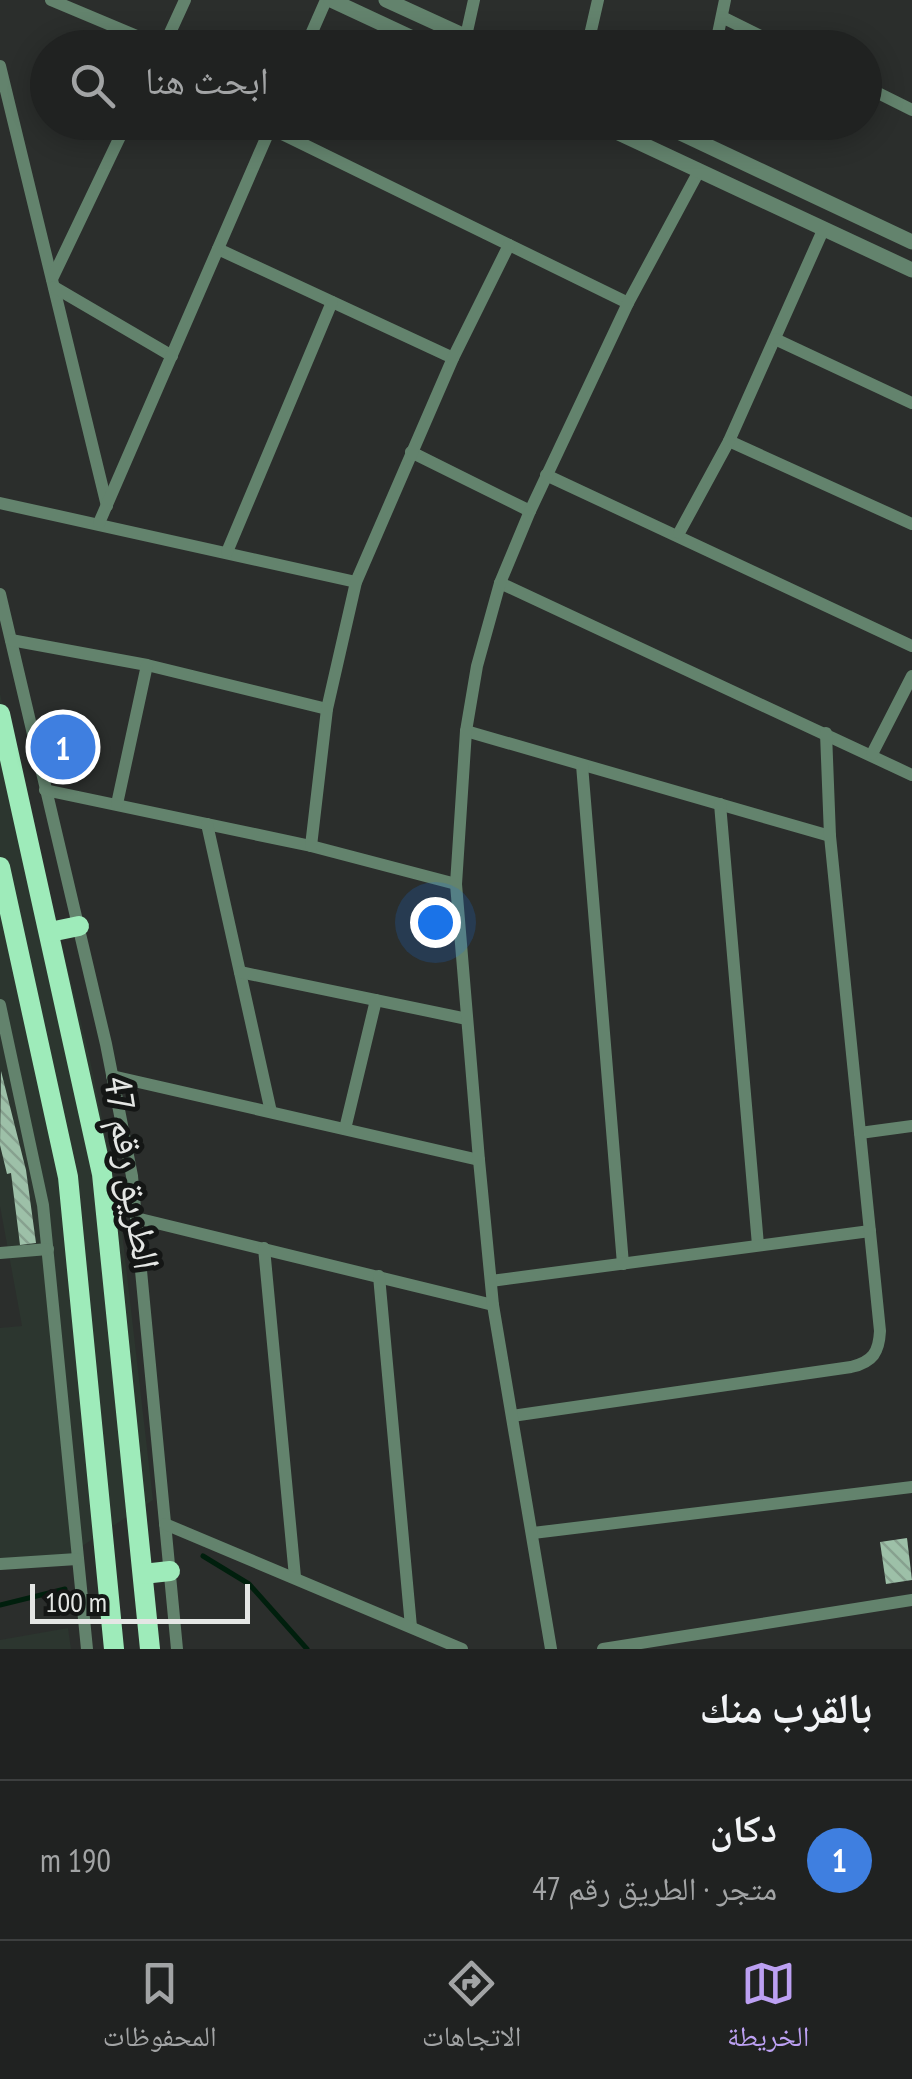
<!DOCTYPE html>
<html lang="ar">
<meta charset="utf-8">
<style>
:root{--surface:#202221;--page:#282a2a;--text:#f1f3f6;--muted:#a2a4a5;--line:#3d3f3f;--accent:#bca0f2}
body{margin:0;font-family:"PT Sans Narrow","Noto Naskh Arabic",sans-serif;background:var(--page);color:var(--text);direction:rtl}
.scale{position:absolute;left:30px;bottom:25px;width:220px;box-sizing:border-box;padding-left:10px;border:5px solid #e4e6e4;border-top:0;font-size:28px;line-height:35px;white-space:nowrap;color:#e4e6e4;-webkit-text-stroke:8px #141615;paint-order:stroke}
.you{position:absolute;left:435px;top:922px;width:35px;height:35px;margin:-25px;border:8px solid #fff;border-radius:50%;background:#1a73e8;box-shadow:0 0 0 15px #1a73e833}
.badge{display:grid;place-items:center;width:65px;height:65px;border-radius:50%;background:var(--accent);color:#fff;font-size:32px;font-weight:700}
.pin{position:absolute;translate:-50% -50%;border:5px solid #fff;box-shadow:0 2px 10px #0006}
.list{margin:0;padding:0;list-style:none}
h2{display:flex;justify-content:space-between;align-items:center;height:130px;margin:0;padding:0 40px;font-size:42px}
h2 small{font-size:32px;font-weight:400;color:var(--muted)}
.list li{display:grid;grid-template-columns:65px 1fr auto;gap:30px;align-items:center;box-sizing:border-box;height:160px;padding:0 40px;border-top:2px solid var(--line)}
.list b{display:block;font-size:38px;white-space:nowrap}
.list p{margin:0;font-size:32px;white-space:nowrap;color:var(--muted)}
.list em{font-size:32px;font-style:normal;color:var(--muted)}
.icon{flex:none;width:55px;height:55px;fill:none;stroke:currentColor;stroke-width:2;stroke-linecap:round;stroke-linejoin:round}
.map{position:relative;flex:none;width:912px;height:1649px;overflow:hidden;direction:ltr}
.search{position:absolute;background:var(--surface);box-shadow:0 5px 25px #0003;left:30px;right:30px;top:30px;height:110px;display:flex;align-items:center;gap:25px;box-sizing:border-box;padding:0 35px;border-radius:55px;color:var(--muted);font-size:38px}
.sheet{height:290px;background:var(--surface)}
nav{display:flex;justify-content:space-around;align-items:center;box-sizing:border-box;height:140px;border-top:2px solid var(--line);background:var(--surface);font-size:28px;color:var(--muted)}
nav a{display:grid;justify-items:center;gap:5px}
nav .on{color:var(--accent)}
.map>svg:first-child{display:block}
.built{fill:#2c362f}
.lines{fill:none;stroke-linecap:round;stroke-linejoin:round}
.stream{stroke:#001f0d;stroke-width:5}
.building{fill:url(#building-back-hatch)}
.minor{stroke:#63836d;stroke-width:12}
.tertiary{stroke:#63836d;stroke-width:15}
.trunk{stroke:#9eebba;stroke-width:20}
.labels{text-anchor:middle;stroke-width:10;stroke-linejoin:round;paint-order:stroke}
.street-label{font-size:38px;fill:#e4e6e4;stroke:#141615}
</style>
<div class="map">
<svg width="912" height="1649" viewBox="0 0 912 1649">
<defs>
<pattern id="building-back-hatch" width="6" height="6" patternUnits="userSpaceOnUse" patternTransform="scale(2.5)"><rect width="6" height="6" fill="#9dc0a8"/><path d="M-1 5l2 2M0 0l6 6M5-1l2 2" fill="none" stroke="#87a18f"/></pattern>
</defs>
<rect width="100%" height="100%" fill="#2b2e2c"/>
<g class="built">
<path d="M 0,694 L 89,1055 L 118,1197 L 153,1500 L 62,1559 L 0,1563 L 0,1328 L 22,1326 L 0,1206 Z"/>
<path d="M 68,1628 L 71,1649 L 0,1649 L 0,1640 Z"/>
</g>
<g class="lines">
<g class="stream">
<path d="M 203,1556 L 249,1584 L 307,1649"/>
<path d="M 0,1605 L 65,1589"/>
</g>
</g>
<g class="building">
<path d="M 1,1071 L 26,1170 L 36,1243 L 20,1245 L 11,1173 L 7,1174 L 0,1145 Z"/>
<path d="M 907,1538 L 912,1580 L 886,1584 L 880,1542 Z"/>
</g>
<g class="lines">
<g class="minor">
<path d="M 51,0 L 163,47"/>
<path d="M 722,17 L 785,48"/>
<path d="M 466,36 L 474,0"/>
<path d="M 163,48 L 185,0"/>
<path d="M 305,48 L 326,0"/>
<path d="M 587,48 L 598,0"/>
<path d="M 715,48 L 725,0"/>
<path d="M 0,66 L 107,506"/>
<path d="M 864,86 L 912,110"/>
<path d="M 270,128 L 628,303"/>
<path d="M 696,140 L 699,122"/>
<path d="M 824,228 L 729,441 L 912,524"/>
<path d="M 218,249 L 453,358"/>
<path d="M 52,279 L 127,122"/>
<path d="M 54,287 L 172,356"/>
<path d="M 775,339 L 912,403"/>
<path d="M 411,452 L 530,511"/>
<path d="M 546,475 L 912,646"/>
<path d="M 0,503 L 356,582"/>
<path d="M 99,523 L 273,122"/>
<path d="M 679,533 L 729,441"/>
<path d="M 227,552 L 332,302"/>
<path d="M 500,583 L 912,775"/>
<path d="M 0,594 L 106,1044 L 132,1176 L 177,1649"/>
<path d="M 11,640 L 147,665 L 327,709"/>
<path d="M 466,731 L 830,836"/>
<path d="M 872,754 L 912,676"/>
<path d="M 582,765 L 623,1264"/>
<path d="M 45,790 L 311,846 L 456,884"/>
<path d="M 117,804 L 147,665"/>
<path d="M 720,804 L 758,1245"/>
<path d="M 207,824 L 271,1112"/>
<path d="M 311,846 L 327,709 L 356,582 L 453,358 L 509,245"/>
<path d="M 240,972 L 467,1019"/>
<path d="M 0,1005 L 43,1205 L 87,1649"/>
<path d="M 112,1076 L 479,1160"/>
<path d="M 345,1129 L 376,1000"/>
<path d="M 860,1133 L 912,1126"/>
<path d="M 136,1218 L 493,1305"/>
<path d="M 264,1248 L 295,1577"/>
<path d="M 0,1253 L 48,1249"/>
<path d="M 379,1276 L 411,1627"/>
<path d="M 491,1281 L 870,1231"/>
<path d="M 512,1416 L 851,1367 C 873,1362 879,1352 880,1331 L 830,836 L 826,733"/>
<path d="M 165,1524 L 462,1649"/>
<path d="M 533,1533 L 912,1487"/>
<path d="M 0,1564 L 77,1559"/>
<path d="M 551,1649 L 493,1305 L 479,1160 L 456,884 L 466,731 L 477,666 L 500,583 L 530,511 L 628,303 L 699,171"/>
<path d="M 603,1649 L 912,1600"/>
</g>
<g class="tertiary">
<path d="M 331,0 L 434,48"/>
<path d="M 386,0 L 491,48"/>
<path d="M 595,122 L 912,270"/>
<path d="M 657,122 L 912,242"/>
</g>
<g class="trunk">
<path d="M 0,714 L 102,1174 L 150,1649"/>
<path d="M 0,867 L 68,1177 L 114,1649"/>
<path d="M 50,932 L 79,926"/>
<path d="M 143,1574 L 170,1571"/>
</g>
</g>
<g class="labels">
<g class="street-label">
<text transform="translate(132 1173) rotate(81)" y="13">الطريق رقم 47</text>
</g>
</g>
</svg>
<div class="scale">100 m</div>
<div class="you"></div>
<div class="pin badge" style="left:63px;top:747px;background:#3f7fe0">1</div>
<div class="search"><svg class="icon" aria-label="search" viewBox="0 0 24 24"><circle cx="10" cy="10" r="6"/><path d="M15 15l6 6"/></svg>ابحث هنا</div>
</div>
<section class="sheet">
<h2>بالقرب منك<small></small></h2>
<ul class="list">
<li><span class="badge" style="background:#3f7fe0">1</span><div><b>دكان</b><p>متجر · الطريق رقم 47</p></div><em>190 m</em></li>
</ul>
</section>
<nav>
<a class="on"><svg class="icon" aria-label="map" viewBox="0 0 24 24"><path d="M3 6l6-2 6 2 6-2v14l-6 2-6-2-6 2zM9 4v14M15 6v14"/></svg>الخريطة</a>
<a><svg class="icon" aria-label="directions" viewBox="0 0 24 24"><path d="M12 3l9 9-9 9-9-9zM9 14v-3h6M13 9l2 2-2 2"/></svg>الاتجاهات</a>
<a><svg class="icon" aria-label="saved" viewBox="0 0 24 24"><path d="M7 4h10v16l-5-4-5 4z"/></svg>المحفوظات</a>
</nav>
